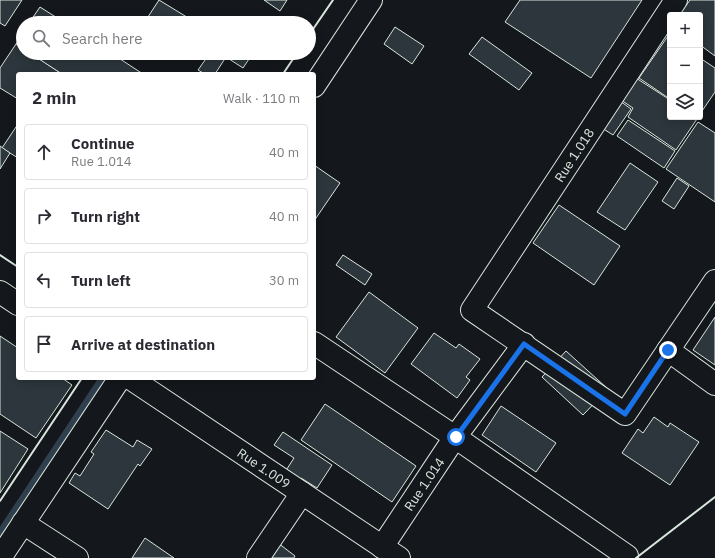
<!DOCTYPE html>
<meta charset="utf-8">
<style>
:root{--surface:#fff;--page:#f7f7f7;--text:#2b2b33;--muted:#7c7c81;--line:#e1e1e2}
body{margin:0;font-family:"IBM Plex Sans",sans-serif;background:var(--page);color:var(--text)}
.controls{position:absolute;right:12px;top:12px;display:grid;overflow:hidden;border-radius:4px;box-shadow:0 2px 10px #0003}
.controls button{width:36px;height:36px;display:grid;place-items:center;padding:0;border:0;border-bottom:1px solid var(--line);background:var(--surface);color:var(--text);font:20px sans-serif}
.stop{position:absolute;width:12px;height:12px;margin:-9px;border:3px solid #1a73e8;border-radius:50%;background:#fff}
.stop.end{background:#1a73e8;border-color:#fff;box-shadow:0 1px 4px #0008}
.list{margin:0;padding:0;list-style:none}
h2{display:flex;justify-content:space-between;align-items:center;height:52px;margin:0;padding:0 16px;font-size:17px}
h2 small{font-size:13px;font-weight:400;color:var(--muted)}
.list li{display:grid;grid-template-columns:26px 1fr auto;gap:12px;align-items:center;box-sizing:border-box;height:56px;margin:0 8px 8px;padding:0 8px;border:1px solid var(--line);border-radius:4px}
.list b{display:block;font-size:15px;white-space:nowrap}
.list p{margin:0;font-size:13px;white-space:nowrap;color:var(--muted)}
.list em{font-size:13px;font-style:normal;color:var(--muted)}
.icon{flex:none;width:22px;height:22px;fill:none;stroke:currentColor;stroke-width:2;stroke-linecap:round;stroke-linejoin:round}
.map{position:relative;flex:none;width:715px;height:558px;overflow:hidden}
.search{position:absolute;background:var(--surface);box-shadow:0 2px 10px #0003;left:16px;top:16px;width:300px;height:44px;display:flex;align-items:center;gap:10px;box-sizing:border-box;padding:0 14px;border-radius:22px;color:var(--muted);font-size:15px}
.panel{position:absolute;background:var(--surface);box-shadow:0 2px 10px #0003;left:16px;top:72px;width:300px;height:308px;border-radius:4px}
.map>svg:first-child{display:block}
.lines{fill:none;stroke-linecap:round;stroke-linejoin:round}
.stream{stroke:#2f3f4d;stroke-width:6}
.building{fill:#2c363c;stroke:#d8e6dc}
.minor-casing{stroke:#d8e6dc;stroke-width:24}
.minor{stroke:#14181c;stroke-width:22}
.wall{stroke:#d8e6dc;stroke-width:2}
.route{stroke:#1a73e8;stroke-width:5}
.labels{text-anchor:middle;stroke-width:3;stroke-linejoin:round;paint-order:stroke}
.street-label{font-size:13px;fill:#d8e6dc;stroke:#14181c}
</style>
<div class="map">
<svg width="715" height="558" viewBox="0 0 715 558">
<rect width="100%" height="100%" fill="#14181c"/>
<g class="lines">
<path class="stream" d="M 0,532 L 102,378"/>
</g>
<g class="building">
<path d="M 0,0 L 22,0 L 5,26 L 0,23 Z"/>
<path d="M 159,0 L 190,19 L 187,23 L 144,23 Z"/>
<path d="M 264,0 L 287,0 L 280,11 Z"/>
<path d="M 520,0 L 642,0 L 591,78 L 505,22 Z"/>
<path d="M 690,0 L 715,0 L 715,56 L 700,45 L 700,15 L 679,15 Z"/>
<path d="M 40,7 L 65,23 L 29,23 Z"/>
<path d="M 395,27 L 424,46 L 412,64 L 384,44 Z"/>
<path d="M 23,33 L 23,49 L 16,44 Z"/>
<path d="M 668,36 L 670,37 L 670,99 L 639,78 Z"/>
<path d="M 482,37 L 532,73 L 519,90 L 469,54 Z"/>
<path d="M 16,44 L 23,49 L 23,53 L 30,53 L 62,74 L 18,74 L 18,99 L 0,88 L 0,68 Z"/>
<path d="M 30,53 L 111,53 L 143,74 L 62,74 Z"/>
<path d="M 210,53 L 253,53 L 243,68 L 226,57 L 215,74 L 205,74 L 198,70 Z"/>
<path d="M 700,58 L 715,68 L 715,92 L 700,114 Z"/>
<path d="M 636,78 L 670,100 L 670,117 L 694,117 L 697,119 L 676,150 L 628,117 L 633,108 L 621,100 Z"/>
<path d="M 620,101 L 631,109 L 613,135 L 602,128 Z"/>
<path d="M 628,120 L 675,151 L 664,168 L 617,136 Z"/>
<path d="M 698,122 L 715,133 L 715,202 L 666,169 Z"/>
<path d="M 18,124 L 18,158 L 2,148 Z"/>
<path d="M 0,146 L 10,153 L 0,169 Z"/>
<path d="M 630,163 L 658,182 L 625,230 L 597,212 Z"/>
<path d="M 314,165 L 340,183 L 314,221 Z"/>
<path d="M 677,178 L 689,186 L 674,209 L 662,201 Z"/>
<path d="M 559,205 L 620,246 L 594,285 L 533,243 Z"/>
<path d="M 343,255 L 372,274 L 365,285 L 336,265 Z"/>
<path d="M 369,292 L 418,328 L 385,373 L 336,337 Z"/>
<path d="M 715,317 L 715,365 L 693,350 Z"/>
<path d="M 434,333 L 456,348 L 459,344 L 480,359 L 466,377 L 470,380 L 457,398 L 411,364 Z"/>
<path d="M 0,336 L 18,348 L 18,378 L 62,378 L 72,385 L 36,438 L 0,414 Z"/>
<path d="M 566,351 L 608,389 L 583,415 L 542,377 Z"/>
<path d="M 325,404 L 416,466 L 392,502 L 301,440 Z"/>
<path d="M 501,406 L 556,443 L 536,472 L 482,435 Z"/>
<path d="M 654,417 L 668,427 L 670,423 L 699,442 L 670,485 L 622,453 L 638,429 L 643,433 Z"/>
<path d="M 106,430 L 133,447 L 137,440 L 152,449 L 140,466 L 138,464 L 108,509 L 69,483 L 75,473 L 80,476 L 94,454 L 91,452 Z"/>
<path d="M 0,431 L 28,449 L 0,493 Z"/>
<path d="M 283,432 L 332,465 L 317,488 L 301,478 L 297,484 L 283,475 L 294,458 L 274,445 Z"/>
<path d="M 145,538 L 174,558 L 132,558 Z"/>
<path d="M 278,543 L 295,556 L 294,558 L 267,558 Z"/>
</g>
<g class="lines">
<g class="minor-casing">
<g id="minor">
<path d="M 676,0 L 472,310 L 625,414 L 715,281"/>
<path d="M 314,86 L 371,0"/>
<path d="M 0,292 L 18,304"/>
<path d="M 314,343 L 455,437 L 627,556"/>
<path d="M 668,350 L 715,384"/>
<path d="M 130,378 L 399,558"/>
<path d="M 23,523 L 77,558"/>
<path d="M 382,547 L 455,437 L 524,344"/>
<path d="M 0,558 L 120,378"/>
<path d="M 258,558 L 302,493"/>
</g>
</g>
<use href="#minor" class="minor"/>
<g class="wall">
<path d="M 309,35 L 333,0"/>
<path d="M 283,74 L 297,53"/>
<path d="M 0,255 L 18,267"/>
<path d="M 0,501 L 82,378"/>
<path d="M 636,558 L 715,497"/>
</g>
</g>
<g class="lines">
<path class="route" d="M 456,437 L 524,344 L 625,414 L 668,350"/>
</g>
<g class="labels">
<g class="street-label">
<text transform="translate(574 155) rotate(-57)" y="5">Rue 1.018</text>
<text transform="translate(264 468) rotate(34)" y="5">Rue 1.009</text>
<text transform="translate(424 484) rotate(-56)" y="5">Rue 1.014</text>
</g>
</g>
</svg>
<div class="controls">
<button>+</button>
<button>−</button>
<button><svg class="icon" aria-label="layers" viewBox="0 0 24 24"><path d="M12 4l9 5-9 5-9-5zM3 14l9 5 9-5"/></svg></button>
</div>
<div class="stop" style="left:456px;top:437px"></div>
<div class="stop end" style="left:668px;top:350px"></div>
<div class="search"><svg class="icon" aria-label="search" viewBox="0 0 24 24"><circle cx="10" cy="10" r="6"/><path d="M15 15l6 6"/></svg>Search here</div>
<section class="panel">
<h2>2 min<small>Walk · 110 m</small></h2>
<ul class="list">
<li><svg class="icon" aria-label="ahead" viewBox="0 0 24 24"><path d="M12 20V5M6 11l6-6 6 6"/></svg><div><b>Continue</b><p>Rue 1.014</p></div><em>40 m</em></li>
<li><svg class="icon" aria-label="right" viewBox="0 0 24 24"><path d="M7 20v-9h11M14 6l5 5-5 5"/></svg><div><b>Turn right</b></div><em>40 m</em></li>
<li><svg class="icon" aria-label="left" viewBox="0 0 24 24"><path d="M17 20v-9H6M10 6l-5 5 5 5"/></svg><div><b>Turn left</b></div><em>30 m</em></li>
<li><svg class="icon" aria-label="arrive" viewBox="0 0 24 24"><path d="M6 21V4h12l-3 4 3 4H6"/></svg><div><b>Arrive at destination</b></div></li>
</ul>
</section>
</div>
